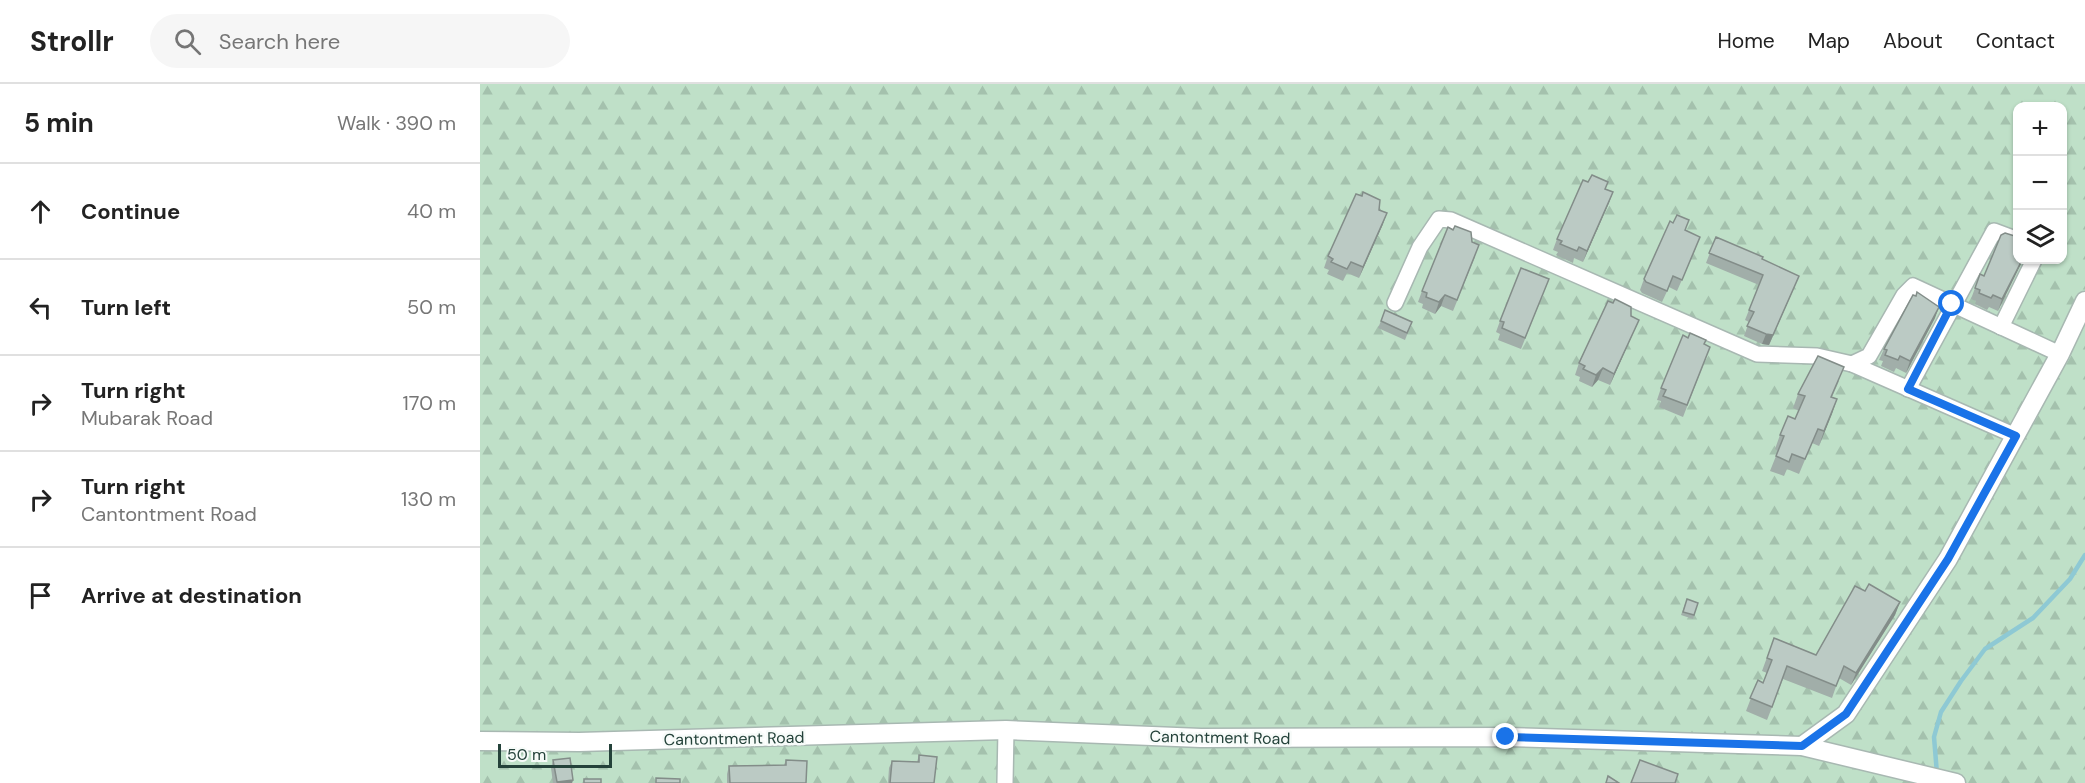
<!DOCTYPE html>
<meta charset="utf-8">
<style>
:root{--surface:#fff;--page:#f6f6f6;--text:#222;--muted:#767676;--line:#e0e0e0}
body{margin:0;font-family:"DM Sans",sans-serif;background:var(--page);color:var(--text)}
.controls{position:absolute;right:18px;top:18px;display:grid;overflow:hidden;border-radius:12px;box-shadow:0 2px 4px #0004}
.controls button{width:54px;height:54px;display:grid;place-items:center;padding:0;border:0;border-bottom:2px solid var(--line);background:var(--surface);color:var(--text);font:30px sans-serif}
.scale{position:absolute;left:18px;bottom:15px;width:114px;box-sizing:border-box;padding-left:6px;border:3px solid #24423a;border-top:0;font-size:16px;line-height:21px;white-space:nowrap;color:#24423a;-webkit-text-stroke:4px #f7fbf9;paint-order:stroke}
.stop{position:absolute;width:18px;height:18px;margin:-14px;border:4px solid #1a73e8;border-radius:50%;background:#fff}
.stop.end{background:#1a73e8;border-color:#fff;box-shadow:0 2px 6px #0008}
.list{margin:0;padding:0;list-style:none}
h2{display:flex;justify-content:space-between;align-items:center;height:78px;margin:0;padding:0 24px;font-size:26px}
h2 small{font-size:20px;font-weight:400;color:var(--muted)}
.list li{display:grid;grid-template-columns:39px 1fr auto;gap:18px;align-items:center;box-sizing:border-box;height:96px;padding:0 24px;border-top:2px solid var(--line)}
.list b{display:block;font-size:22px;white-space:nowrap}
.list p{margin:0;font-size:20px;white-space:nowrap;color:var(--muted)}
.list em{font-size:20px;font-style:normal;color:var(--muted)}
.icon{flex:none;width:33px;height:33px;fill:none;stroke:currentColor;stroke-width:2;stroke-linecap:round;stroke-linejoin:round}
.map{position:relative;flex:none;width:1605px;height:699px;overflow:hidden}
header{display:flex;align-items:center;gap:36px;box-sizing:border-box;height:84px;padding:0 30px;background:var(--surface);border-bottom:2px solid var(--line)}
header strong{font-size:28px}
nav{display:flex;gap:33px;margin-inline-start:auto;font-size:21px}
.search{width:420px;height:54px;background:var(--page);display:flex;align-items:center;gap:15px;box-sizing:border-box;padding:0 21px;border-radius:33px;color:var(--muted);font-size:22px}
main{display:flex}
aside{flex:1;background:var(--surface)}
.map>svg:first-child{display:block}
.forest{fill:url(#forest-firs);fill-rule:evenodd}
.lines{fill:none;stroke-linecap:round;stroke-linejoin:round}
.stream{stroke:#8ec9d4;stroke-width:4.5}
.minor-casing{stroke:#a8b8b2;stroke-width:18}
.tertiary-casing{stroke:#a8b8b2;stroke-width:21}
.minor{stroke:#fff;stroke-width:15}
.tertiary{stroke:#fff;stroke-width:18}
.wall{fill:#a1aea9}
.shaded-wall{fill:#838d89}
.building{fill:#bbcac4;stroke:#838d89;stroke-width:1.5}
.route{stroke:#1a73e8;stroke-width:8}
.labels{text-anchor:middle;stroke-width:5;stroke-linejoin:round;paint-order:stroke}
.street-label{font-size:16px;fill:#24423a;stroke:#f7fbf9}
</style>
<header>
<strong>Strollr</strong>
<div class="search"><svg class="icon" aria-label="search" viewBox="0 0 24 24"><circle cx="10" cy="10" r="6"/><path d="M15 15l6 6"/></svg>Search here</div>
<nav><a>Home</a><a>Map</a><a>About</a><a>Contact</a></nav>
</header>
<main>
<aside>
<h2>5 min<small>Walk · 390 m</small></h2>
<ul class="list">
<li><svg class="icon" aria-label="ahead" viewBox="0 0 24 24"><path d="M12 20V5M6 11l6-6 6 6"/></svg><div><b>Continue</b></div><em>40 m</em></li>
<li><svg class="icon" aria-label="left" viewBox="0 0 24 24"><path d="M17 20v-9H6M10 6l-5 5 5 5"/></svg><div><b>Turn left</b></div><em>50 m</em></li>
<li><svg class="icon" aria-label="right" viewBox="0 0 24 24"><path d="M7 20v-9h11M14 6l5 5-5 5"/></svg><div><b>Turn right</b><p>Mubarak Road</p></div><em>170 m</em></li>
<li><svg class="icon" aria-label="right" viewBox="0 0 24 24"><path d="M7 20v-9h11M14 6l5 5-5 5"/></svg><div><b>Turn right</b><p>Cantontment Road</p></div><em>130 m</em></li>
<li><svg class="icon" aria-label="arrive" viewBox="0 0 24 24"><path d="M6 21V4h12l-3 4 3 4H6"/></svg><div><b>Arrive at destination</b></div></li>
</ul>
</aside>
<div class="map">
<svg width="1605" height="699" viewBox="0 0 1605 699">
<defs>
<pattern id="forest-firs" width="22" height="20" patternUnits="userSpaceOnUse" patternTransform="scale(1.5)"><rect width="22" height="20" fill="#bfe0c8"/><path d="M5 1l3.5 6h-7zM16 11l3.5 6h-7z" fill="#a4c1ad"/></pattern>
</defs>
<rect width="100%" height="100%" fill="#e6efeb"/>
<path class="forest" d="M 0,0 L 1605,0 L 1605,699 L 0,699 ZM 1538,22 L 1582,22 L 1582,176 L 1538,176 Z"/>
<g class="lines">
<path class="stream" d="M 1457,690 L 1454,653 L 1461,628 L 1481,597 L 1505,565 L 1553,534 L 1590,495 L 1605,471"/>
<g class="minor-casing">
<g id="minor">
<path d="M 915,219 L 940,163 L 959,135 L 971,136 L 1277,270 L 1337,272 L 1372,280 L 1536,352"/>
<path d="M 1521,243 L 1554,176"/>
<path d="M 1372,280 L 1389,272 L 1424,211 L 1433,202 L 1580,270"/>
<path d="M 1428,305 L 1514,147 L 1538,156"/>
<path d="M 525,699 L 526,646"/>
</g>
</g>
<g class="tertiary-casing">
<g id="tertiary">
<path d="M 0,657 L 99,658 L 526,646 L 721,654 L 1026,653 L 1322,662 L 1476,699"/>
<path d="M 1322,662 L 1366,630 L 1468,475 L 1580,270 L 1605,217"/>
</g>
</g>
<use href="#minor" class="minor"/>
<use href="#tertiary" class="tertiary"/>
</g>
<g class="wall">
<path d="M 1108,98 L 1128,98 L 1125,105 L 1133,108 L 1103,178 L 1094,174 L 1093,179 L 1076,171 L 1078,168 L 1073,166 L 1077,155 Z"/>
<path d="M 1538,108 L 1538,122 L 1533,120 Z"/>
<path d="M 899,126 L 903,140 L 879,194 L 867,189 L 863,197 L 847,190 L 849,186 L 844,184 L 848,172 Z"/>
<path d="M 1206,146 L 1216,164 L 1197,207 L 1189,203 L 1182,218 L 1162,209 L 1160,206 L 1164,195 Z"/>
<path d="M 1236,153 L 1282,175 L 1315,202 L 1289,261 L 1282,260 L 1264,252 L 1269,238 L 1265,236 L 1279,201 L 1226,179 Z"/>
<path d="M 1537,157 L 1538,176 L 1518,227 L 1509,223 L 1507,226 L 1495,220 L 1496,217 L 1491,215 L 1495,204 L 1504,192 Z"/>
<path d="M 992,158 L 995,173 L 973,227 L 961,222 L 955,230 L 942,224 L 943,220 L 938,218 L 942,207 Z"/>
<path d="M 1069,195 L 1041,265 L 1018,256 L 1020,250 L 1016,248 L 1020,237 Z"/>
<path d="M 1151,232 L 1154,247 L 1130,301 L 1118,296 L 1112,303 L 1099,297 L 1100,293 L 1095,291 L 1099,279 Z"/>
<path d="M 1455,234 L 1426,289 L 1416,284 L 1414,288 L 1401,282 L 1403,277 L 1399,276 L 1404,265 Z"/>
<path d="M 901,237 L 932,238 L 925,256 L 898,244 Z"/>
<path d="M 1224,260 L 1226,274 L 1203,333 L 1179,323 L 1181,317 L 1177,316 L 1181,304 Z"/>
<path d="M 1359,297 L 1352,313 L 1357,315 L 1339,362 L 1332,359 L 1319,390 L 1307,385 L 1304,392 L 1290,387 L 1298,367 L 1295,365 L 1300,351 L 1315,335 L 1319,327 L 1313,324 L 1318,310 Z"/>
<path d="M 1385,507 L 1420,518 L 1415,531 L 1371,601 L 1359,594 L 1352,614 L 1303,595 L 1287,636 L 1266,627 L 1278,596 L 1283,599 L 1287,589 L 1282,587 L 1294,554 L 1336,571 Z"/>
<path d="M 1207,515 L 1218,519 L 1213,535 L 1201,531 Z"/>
<path d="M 439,671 L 454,699 L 408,699 L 409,684 L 412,677 L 437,678 Z"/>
<path d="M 73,676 L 93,696 L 92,699 L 73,699 L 71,684 Z"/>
<path d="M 306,676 L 326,699 L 247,699 L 247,690 L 249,682 L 304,681 Z"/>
</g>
<g class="shaded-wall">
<path d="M 1133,108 L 1129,119 L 1103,178 L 1107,167 Z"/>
<path d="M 907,129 L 903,140 L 879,194 L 883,183 Z"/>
<path d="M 1542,176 L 1543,176 L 1518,227 L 1522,215 Z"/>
<path d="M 1319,192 L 1289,261 L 1282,260 L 1286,250 Z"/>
<path d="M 965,211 L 961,222 L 955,230 L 959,218 Z"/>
<path d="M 1459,223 L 1455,234 L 1426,289 L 1430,277 Z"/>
<path d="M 1159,236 L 1154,247 L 1130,301 L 1134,290 Z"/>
<path d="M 1123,284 L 1118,296 L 1112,303 L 1116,291 Z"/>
<path d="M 1357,315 L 1352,330 L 1339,362 L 1344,347 Z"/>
<path d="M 1420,518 L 1415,531 L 1371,601 L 1376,589 Z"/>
<path d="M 93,696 L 92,699 L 77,699 L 77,698 Z"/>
</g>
<g class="building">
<path d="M 1582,65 L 1585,66 L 1582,73 Z"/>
<path d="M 1112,91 L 1128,98 L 1125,105 L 1133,108 L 1107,167 L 1099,163 L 1097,167 L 1080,160 L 1082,157 L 1077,155 L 1103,96 L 1108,98 Z"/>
<path d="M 883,108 L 900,116 L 899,126 L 907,129 L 883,183 L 871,178 L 867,185 L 851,178 L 853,175 L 848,172 L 876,110 L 882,112 Z"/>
<path d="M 1197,131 L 1209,136 L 1205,146 L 1220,153 L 1202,196 L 1193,192 L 1187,207 L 1166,198 L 1164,195 L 1190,137 L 1193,139 Z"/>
<path d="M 975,142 L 991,148 L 992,158 L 999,161 L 977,216 L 965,211 L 959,218 L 946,213 L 947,209 L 942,207 L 968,143 L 973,146 Z"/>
<path d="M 1525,149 L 1538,153 L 1537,157 L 1538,158 L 1538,176 L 1542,176 L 1522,215 L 1513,211 L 1511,214 L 1499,209 L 1500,206 L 1495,204 L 1500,190 L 1504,192 L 1521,151 Z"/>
<path d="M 1236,153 L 1283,173 L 1282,175 L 1319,192 L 1293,251 L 1286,250 L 1267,242 L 1274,228 L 1269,226 L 1283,191 L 1229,169 Z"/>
<path d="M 1041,184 L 1069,195 L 1045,254 L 1022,244 L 1024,238 L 1020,237 Z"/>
<path d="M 1437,208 L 1459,223 L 1430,277 L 1420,272 L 1418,276 L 1405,271 L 1407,266 L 1404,265 L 1433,211 L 1436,212 Z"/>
<path d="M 1135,215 L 1151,223 L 1151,232 L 1159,236 L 1134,290 L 1123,284 L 1116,291 L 1103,285 L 1105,282 L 1099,279 L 1128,217 L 1133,219 Z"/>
<path d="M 905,226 L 932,238 L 927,249 L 901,237 Z"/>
<path d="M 1210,249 L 1226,256 L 1224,260 L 1230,263 L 1207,321 L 1183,312 L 1186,306 L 1181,304 L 1203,251 L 1208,254 Z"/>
<path d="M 1338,272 L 1364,283 L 1351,313 L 1357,315 L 1344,347 L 1338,345 L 1325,375 L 1312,370 L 1309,378 L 1296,372 L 1304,352 L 1300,351 L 1308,332 L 1315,335 L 1325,312 L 1318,310 Z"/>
<path d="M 1389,500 L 1420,518 L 1376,589 L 1364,582 L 1356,602 L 1307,582 L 1292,623 L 1270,614 L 1278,596 L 1283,599 L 1292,576 L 1287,574 L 1294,554 L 1336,571 L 1375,502 L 1385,507 Z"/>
<path d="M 1207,515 L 1218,519 L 1214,531 L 1203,528 Z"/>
<path d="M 439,671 L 457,673 L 454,699 L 410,699 L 412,677 L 439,678 Z"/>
<path d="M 90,674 L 93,696 L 77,698 L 73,676 Z"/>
<path d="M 306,676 L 327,677 L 326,699 L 250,699 L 249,682 L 306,681 Z"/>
<path d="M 1160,676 L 1198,690 L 1195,699 L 1151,699 Z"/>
<path d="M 1128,692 L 1139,699 L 1126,699 Z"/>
<path d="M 176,694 L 200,695 L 200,699 L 176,699 Z"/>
<rect x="104" y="695" width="17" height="4"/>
</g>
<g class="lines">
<path class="route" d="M 1026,653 L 1322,662 L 1366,630 L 1468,475 L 1536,352 L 1428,305 L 1472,220"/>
</g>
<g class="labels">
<g class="street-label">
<text transform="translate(740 653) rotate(1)" y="6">Cantontment Road</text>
<text transform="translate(254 654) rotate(-1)" y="6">Cantontment Road</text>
</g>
</g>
</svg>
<div class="controls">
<button>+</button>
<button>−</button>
<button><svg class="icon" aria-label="layers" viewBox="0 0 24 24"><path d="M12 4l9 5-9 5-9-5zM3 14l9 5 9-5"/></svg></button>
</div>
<div class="scale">50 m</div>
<div class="stop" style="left:1472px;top:220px"></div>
<div class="stop end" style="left:1026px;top:653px"></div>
</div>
</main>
